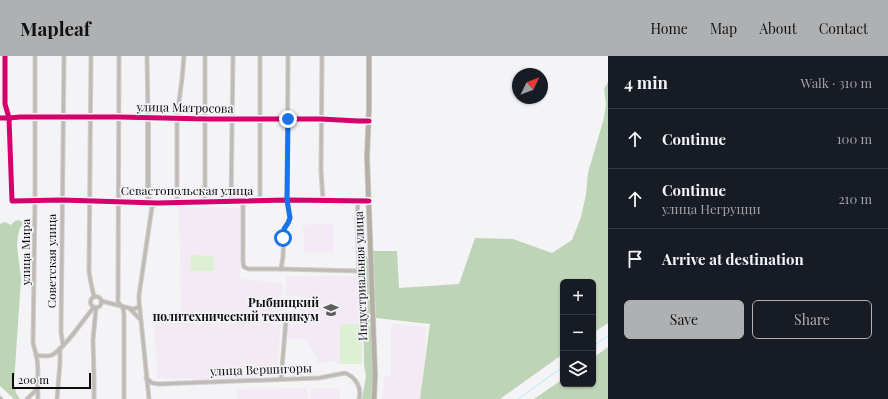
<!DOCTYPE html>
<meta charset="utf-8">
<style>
:root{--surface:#171b24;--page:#242831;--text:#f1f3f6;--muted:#9ea1a6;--line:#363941;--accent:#afb0b2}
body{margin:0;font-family:"Playfair Display",serif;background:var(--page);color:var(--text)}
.controls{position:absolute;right:12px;bottom:12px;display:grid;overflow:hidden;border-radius:6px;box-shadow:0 1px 3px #0004}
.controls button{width:36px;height:36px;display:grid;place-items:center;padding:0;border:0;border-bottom:1px solid var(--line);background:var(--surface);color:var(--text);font:20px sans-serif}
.compass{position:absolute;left:512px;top:12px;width:36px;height:36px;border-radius:50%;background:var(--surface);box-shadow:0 1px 3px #0004;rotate:47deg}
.scale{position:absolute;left:12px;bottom:10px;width:79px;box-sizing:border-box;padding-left:4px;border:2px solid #0d0d0e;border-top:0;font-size:11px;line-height:14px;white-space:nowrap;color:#0d0d0e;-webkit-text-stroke:3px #f3f2f6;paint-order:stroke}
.stop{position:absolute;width:12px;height:12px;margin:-9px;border:3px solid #1a73e8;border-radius:50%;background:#fff}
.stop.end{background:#1a73e8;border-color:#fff;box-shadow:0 1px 4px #0008}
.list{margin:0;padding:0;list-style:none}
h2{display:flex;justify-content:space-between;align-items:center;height:52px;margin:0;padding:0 16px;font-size:17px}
h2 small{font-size:13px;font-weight:400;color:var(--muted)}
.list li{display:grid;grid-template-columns:26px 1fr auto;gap:12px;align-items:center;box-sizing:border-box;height:60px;padding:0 16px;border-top:1px solid var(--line)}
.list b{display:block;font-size:15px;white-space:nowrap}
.list p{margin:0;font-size:13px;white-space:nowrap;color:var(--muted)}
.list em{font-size:13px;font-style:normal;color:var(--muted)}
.actions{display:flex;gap:8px;padding:12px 16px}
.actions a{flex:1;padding:9px 0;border:1px solid var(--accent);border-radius:6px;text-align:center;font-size:14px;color:var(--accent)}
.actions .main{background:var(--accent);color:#111}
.icon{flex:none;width:22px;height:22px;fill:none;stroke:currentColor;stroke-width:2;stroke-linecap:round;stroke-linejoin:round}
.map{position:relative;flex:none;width:608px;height:343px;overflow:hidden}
header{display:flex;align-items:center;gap:24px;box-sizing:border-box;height:56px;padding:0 20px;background:var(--accent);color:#111}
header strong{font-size:19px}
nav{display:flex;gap:22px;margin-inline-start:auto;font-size:14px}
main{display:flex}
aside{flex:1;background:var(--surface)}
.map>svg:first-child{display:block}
.industrial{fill:#f4eaf4}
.education{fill:#f3eaf6}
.green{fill:#dcf1d3}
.forest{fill:#bed4b6}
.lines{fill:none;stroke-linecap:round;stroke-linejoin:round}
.stream{stroke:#adedf9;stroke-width:1}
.minor-casing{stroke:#cfced0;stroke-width:5}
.tertiary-casing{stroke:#cfced0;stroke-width:6}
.secondary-casing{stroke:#cfced0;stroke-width:6}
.minor{stroke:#bfbbb4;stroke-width:3}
.tertiary{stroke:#bfbbb4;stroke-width:4}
.secondary{stroke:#b5b0a6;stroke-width:4.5}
.cycleway-casing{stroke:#f3f2f6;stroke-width:8}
.cycleway{stroke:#d6006c;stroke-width:5}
.route{stroke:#1a73e8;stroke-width:5}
.labels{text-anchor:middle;stroke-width:3.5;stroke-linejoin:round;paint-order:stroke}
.street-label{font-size:12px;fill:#0d0d0e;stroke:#f3f2f6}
.poi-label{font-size:12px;font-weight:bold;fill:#0d0d0e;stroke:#f3f2f6;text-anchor:end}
</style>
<header>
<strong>Mapleaf</strong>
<nav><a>Home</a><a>Map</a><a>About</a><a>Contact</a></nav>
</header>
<main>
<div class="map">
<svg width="608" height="343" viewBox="0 0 608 343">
<rect width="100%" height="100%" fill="#f4f3f5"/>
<g class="industrial">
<path d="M 240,222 L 283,228 L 277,320 L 266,320 L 261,322 L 207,325 L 205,324 L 193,325 L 192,322 L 158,323 L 153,258 L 181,256 L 181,246 L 240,249 Z"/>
<path d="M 391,268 L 426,271 L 424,325 L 420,343 L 382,343 L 385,320 L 391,320 Z"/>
</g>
<g class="education">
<path d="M 179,151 L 241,152 L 240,249 L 181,246 Z"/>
<path d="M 333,168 L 334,196 L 305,197 L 303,169 Z"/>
<path d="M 286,220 L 364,220 L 362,308 L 337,308 L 336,305 L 316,307 L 317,303 L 306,283 L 287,283 L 287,268 L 298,268 L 300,241 L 286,240 Z"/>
<path d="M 307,332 L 308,343 L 237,343 L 237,333 Z"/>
<rect x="311" y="332" width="29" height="11"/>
</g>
<g class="green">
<path d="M 191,199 L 214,200 L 214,215 L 190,215 Z"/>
<rect x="340" y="268" width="22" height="40"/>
</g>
<g class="forest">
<path d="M 608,26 L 608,267 L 593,277 L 593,226 L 563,226 L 563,298 L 500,343 L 420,343 L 430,268 L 376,262 L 373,195 L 397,195 L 399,232 L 459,228 L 475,182 L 513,183 L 552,197 L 572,184 L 581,161 L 586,139 L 588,117 L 604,62 L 606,48 L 604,33 Z"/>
<path d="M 19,164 L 22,166 L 23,168 L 20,172 L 18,180 L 17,190 L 21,223 L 14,327 L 16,337 L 20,343 L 14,343 L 0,330 L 0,168 L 5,166 L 11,169 L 15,165 Z"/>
<path d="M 365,200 L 367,200 L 369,209 L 373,312 L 371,343 L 362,343 L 366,320 L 364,309 L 363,227 L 361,205 L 363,201 Z"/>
<path d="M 608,291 L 608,343 L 534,343 L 563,323 L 563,328 L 593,328 L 593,302 Z"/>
</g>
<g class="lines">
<g class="stream">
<path d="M 593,290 L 608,280"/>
<path d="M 518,343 L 563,311"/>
</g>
<g class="minor-casing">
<g id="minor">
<path d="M 35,0 L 35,144 L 33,287 C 34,292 36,297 37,303 C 39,316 37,330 38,343"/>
<path d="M 91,0 L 89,216 L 91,227 L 94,241"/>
<path d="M 119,0 L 118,244 L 118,246 L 123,252 L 124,259 L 124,343"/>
<path d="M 147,0 L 148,61 C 205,64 263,62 320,63 C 336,63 352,65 369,65"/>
<path d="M 205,0 L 205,142 L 206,146"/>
<path d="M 322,0 L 321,115 L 323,144"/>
<path d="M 0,62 L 9,62 L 12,145 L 62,144 L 151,146 L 152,151"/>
<path d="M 260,145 L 260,0"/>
<path d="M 177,146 L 177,60 L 182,23 L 184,0"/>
<path d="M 231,146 L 233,0"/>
<path d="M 243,146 L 243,206 L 244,211 L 249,213 L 281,213 L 283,201 L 284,173 L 288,167 L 290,162 L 287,144 L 288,0"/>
<path d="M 281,213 L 359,215 L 357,163 L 358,145"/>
<circle cx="96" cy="246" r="5.5"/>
<path d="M 101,245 L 133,253 L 137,252 L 139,250"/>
<path d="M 130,253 L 140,263"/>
<path d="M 63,289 L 61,276 L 64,0"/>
<path d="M 36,299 C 41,300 47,301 52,299 C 66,291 83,264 94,251"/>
<path d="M 146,322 L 152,327 L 159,328 L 319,322 L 345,317 C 356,321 362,332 359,343"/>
<path d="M 281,323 L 286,264 L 289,264"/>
<path d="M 0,342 L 1,343"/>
<path d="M 27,343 L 37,333"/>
<path d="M 57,343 L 60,307 L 60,292"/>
<path d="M 94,343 L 94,322 L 93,284 L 96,252"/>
<path d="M 149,343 L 139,245 L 139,239 L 152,151 L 157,147"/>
</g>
</g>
<g class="tertiary-casing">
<path id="tertiary" d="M 5,0 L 5,48 L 9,62 L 20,61 L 148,61 L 148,142 L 151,146 L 206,146 L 287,144 L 369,145"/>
</g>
<g class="secondary-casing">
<path id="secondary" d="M 369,0 L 369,53 L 367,101 L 375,319 L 374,343"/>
</g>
<use href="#minor" class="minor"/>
<use href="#tertiary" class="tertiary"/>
<use href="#secondary" class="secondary"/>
<g class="cycleway-casing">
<g id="cycleway">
<path d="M 5,0 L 5,48 L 9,62 L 12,145 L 62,144 L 157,147 L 287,144 L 369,145"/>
<path d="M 0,62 L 9,62 L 20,61 L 119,61 L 207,63 L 321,63 L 358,65 L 369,65"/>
</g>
</g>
<use href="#cycleway" class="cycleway"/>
</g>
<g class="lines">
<path class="route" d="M 283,182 L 284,173 L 288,167 L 290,162 L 287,144 L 288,63"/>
</g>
<defs>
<g id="university-bare" transform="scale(1.2)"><path d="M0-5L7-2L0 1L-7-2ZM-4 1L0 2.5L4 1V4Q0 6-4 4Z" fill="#5e5e5f" stroke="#f3f2f6" stroke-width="2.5" paint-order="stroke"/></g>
</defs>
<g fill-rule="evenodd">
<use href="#university-bare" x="331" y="254"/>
</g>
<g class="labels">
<g class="street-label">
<text transform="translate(185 52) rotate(1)" y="4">улица Матросова</text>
<text x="187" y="139">Севастопольская улица</text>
<text transform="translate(26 196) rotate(-90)" y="4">улица Мира</text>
<text transform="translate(52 205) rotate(-90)" y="4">Советская улица</text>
<text transform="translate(361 220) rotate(-92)" y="4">Индустриальная улица</text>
<text transform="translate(261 314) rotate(-2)" y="4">улица Вершигоры</text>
</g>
<g class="poi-label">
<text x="319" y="251">Рыбницкий<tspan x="319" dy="14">политехнический техникум</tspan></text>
</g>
</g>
</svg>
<div class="controls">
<button>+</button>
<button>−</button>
<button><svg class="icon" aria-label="layers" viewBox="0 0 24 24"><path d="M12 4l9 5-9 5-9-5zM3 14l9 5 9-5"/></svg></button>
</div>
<svg class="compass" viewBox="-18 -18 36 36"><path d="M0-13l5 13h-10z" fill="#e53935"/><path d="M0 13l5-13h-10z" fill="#9ea1a6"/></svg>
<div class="scale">200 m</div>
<div class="stop" style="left:283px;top:182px"></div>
<div class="stop end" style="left:288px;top:63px"></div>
</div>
<aside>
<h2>4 min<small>Walk · 310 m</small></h2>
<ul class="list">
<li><svg class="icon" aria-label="ahead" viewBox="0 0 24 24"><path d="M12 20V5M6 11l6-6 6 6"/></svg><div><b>Continue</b></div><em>100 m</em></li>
<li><svg class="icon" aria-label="ahead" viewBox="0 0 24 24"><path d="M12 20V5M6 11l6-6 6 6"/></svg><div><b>Continue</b><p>улица Негруцци</p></div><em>210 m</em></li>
<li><svg class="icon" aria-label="arrive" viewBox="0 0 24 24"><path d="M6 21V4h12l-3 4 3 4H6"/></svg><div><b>Arrive at destination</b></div></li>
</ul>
<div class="actions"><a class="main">Save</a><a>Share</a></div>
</aside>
</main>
